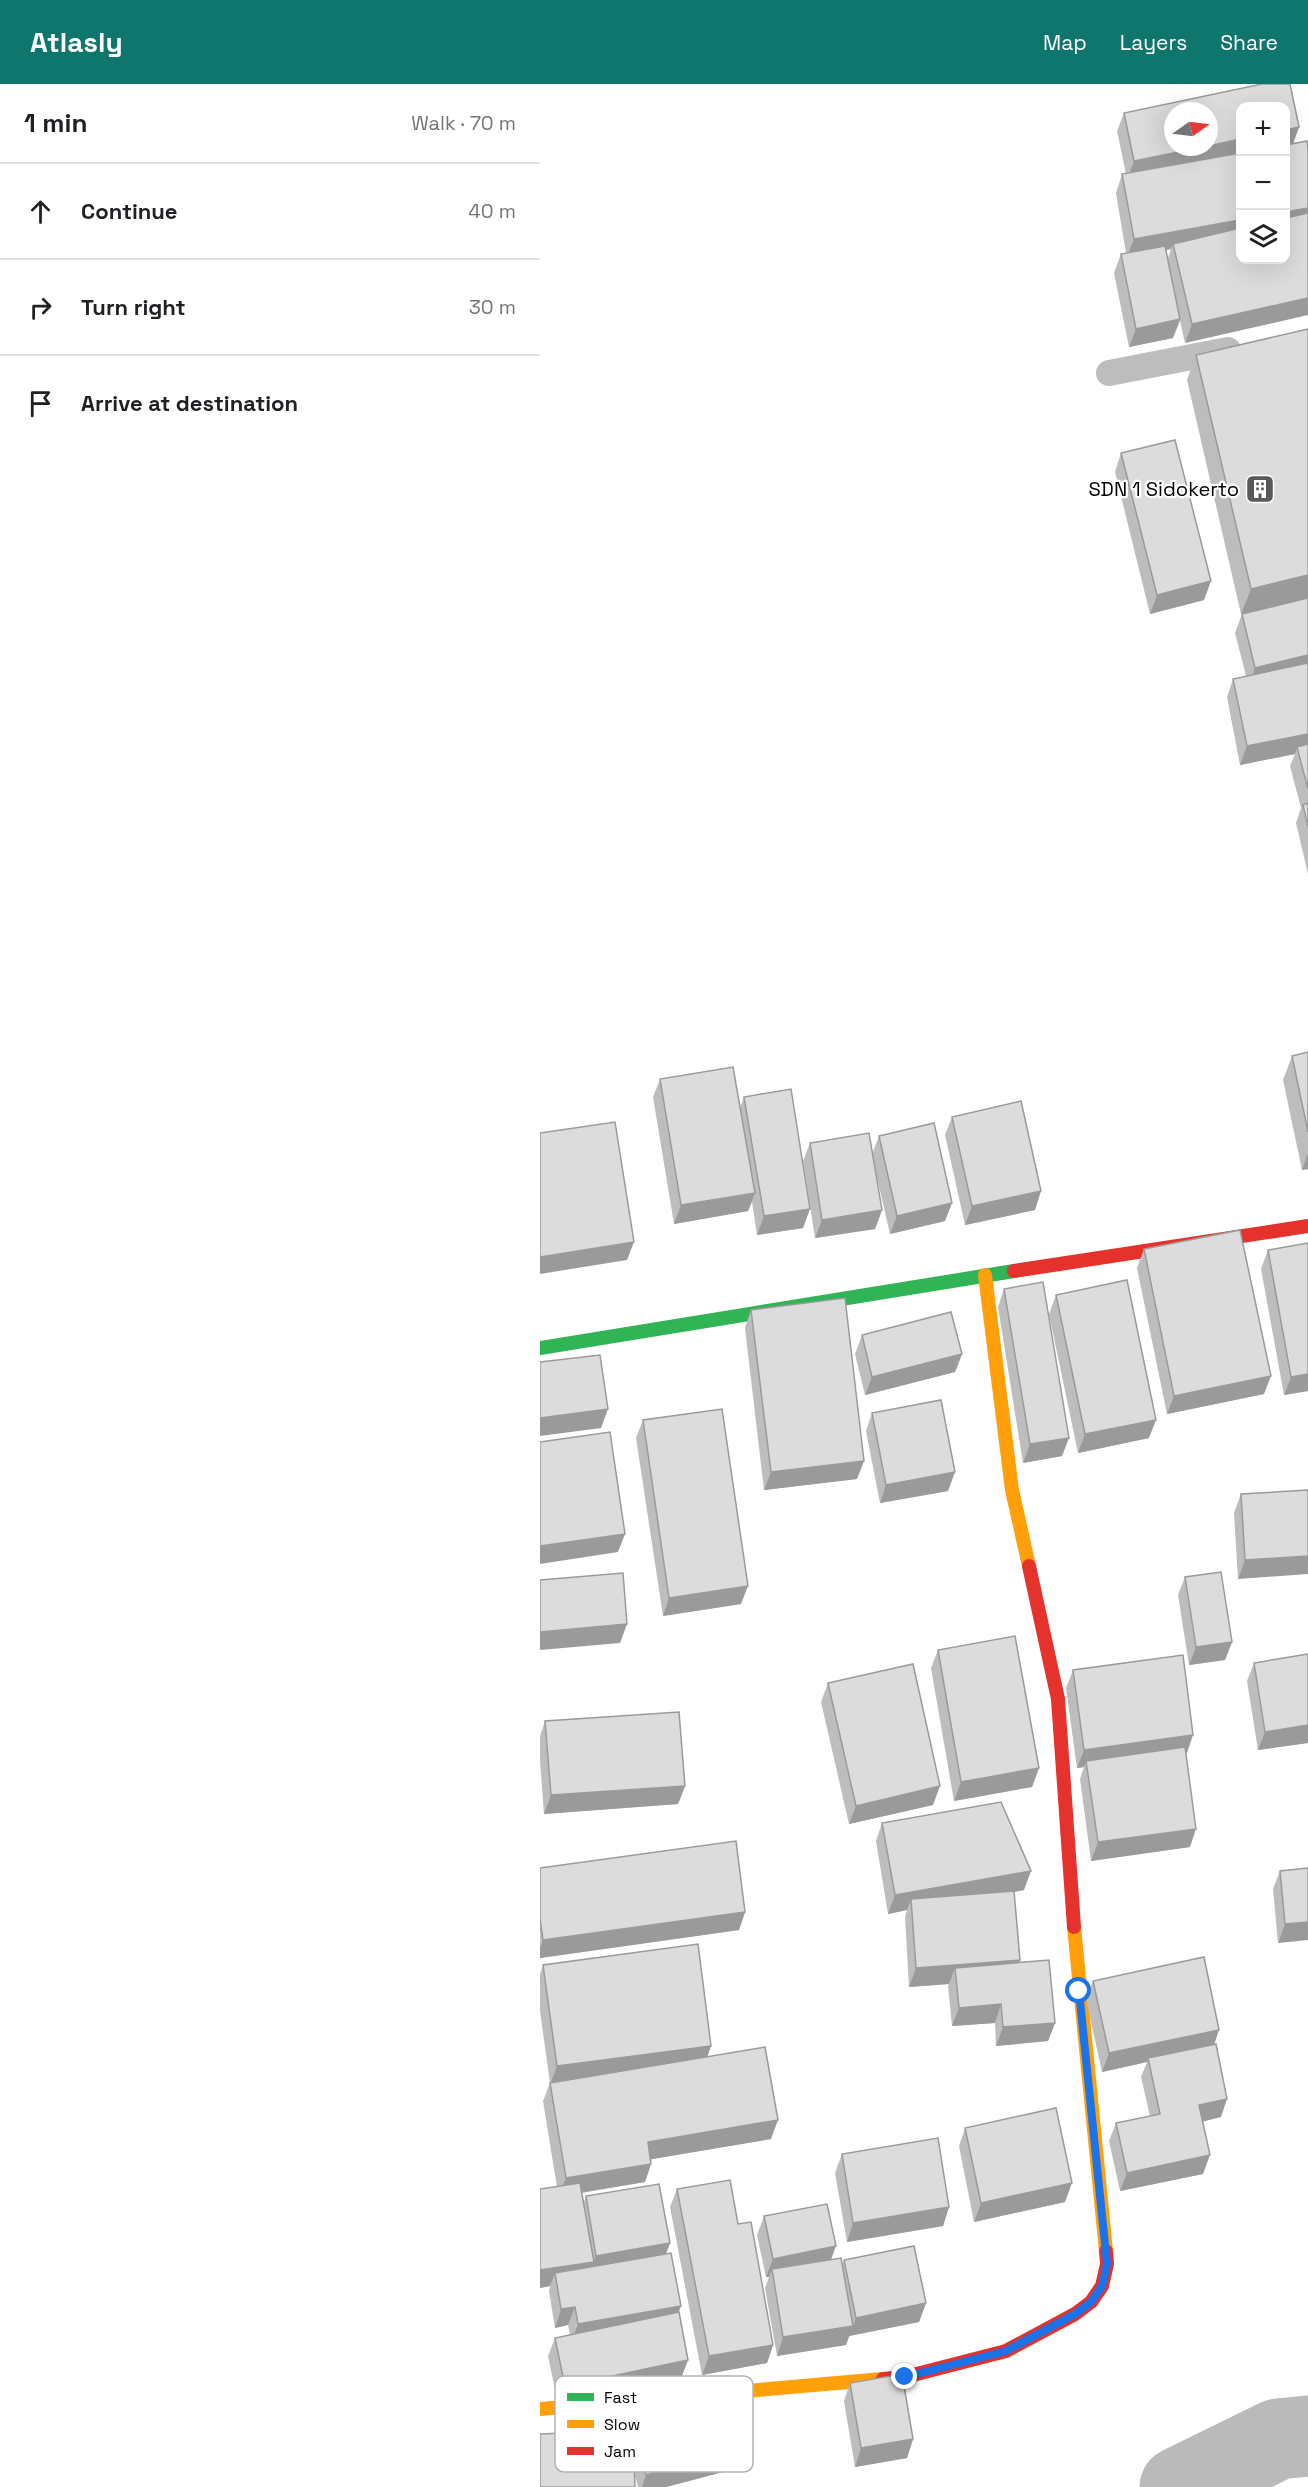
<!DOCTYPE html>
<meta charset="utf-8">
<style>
:root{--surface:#fff;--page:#f6f6f6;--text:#202124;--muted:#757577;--line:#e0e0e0;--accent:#0f766e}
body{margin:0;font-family:"Space Grotesk",sans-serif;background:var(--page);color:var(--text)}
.controls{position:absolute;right:18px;top:18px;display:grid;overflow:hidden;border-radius:12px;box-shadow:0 6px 24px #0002}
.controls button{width:54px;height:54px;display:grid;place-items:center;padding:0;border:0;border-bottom:2px solid var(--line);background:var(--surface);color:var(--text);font:30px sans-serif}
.compass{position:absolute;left:624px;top:18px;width:54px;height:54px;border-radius:50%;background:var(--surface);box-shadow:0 6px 24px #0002;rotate:76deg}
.stop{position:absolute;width:18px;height:18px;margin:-14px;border:4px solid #1a73e8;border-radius:50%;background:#fff}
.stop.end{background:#1a73e8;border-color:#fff;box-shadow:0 2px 6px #0008}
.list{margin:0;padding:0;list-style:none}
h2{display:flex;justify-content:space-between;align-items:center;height:78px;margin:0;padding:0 24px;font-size:26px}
h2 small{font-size:20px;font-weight:400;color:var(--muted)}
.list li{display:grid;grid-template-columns:39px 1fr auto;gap:18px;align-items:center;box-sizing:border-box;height:96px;padding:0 24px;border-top:2px solid var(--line)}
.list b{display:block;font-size:22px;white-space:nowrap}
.list em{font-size:20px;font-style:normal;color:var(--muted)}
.icon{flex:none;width:33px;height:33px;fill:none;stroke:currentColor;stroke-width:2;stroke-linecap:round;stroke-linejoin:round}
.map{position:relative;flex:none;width:768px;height:2403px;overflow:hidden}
header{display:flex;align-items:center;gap:36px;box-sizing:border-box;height:84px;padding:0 30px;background:var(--accent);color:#fff}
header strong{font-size:28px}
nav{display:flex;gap:33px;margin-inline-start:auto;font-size:21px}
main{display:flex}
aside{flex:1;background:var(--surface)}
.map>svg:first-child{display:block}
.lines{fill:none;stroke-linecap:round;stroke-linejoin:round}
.river{stroke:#bababa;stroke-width:81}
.lane{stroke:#bdbdbd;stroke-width:26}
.fast{stroke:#30b455;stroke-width:14}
.slow{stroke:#ff9f0a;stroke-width:14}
.jam{stroke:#e5322d;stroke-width:14}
.wall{fill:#bdbdbd;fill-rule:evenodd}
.shaded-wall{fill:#9a9a9a}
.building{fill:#dcdcdc;stroke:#9a9a9a;stroke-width:1.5}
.route{stroke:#1a73e8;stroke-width:8}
.labels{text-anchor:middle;stroke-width:4.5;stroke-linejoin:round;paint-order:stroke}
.poi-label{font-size:20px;fill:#000;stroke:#fff;text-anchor:end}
.key{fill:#fff;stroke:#b2b2b2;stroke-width:1.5}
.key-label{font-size:16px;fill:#000}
</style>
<header>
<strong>Atlasly</strong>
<nav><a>Map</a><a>Layers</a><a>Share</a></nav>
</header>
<main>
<aside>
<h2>1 min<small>Walk · 70 m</small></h2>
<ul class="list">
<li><svg class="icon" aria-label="ahead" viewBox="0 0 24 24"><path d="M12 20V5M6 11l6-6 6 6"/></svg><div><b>Continue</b></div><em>40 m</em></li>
<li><svg class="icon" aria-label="right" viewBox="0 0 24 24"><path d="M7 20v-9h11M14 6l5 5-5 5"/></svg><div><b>Turn right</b></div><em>30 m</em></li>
<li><svg class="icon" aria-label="arrive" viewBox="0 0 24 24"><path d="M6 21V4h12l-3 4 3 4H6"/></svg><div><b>Arrive at destination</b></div></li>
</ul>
</aside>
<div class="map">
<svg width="768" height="2403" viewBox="0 0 768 2403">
<rect width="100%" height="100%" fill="#fff"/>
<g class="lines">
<path class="river" d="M 640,2403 L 738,2355 L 768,2352"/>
<path class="lane" d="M 569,289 L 688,266"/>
<path class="fast" d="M 0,1264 L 474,1187"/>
<g class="slow">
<path d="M 445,1191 L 472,1406 L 489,1482"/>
<path d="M 534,1843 L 566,2167"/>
<path d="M 0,2325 L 343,2295"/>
</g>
<g class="jam">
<path d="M 474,1187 L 768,1142"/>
<path d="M 489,1482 L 518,1615 L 534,1843"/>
<path d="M 343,2295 L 365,2293 L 466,2267 L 535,2230 L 551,2218 L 562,2202 L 567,2180 L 566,2167"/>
</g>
</g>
<g class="wall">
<path d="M 584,29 L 759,43 L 753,60 L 645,259 L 640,237 L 633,254 L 589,263 L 574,189 L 581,170 L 586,169 L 576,109 L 582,90 L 586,90 L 577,47 ZM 631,165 L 628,174 L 626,166 Z"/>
<path d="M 656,271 L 768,514 L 701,530 L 647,296 Z"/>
<path d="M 581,369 L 664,516 L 610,530 L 575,388 Z"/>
<path d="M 768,514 L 768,790 L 756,739 L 761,724 L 750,682 L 755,670 L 700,681 L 687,613 L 693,595 L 706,592 L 695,549 L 702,530 Z"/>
<path d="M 768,968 L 768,1085 L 762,1086 L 743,996 L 752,972 Z"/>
<path d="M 120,995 L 200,1024 L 204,1013 L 263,1144 L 217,1151 L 212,1118 L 208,1127 L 134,1140 L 113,1013 Z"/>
<path d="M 412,1033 L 495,1126 L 425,1141 L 405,1051 Z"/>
<path d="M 339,1052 L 405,1137 L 350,1150 L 333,1076 L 342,1126 L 335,1145 L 275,1154 L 263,1077 L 270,1059 L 332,1070 Z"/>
<path d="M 604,1165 L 724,1310 L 627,1330 L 597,1184 Z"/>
<path d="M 728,1166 L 768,1307 L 744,1311 L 721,1185 Z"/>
<path d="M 464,1205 L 522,1372 L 483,1379 L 458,1223 Z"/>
<path d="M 516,1211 L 609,1354 L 538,1369 L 509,1230 Z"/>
<path d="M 211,1226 L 317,1395 L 224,1406 L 205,1244 Z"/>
<path d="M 322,1251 L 422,1270 L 415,1288 L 325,1311 L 315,1270 Z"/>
<path d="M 332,1329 L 408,1407 L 340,1419 L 326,1347 Z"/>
<path d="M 103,1336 L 201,1520 L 123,1532 L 96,1354 Z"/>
<path d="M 768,1406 L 698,1495 L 694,1429 L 701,1410 Z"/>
<path d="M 645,1493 L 692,1558 L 685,1576 L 649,1581 L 638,1511 Z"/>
<path d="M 398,1566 L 499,1684 L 492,1703 L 414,1717 L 391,1584 Z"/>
<path d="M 768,1570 L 768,1659 L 718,1666 L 707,1597 L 714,1579 Z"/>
<path d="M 533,1586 L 646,1670 L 650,1763 L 551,1777 L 540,1695 L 544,1683 L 537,1684 L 526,1604 Z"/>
<path d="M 288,1599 L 393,1721 L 309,1740 L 281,1618 Z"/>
<path d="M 5,1637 L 145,1702 L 138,1720 L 4,1730 L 0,1676 L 0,1652 Z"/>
<path d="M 342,1739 L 484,1806 L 474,1808 L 480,1876 L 479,1878 L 515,1939 L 508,1957 L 456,1962 L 455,1939 L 412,1942 L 408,1902 L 409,1900 L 369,1903 L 365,1833 L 367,1826 L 348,1830 L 336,1757 Z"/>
<path d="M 0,1784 L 205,1828 L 199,1846 L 0,1874 Z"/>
<path d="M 768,1784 L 738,1859 L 733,1805 L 740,1787 Z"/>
<path d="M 3,1881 L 167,1973 L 231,2055 L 111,2075 L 111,2080 L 105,2098 L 42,2109 L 44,2118 L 46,2112 L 130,2159 L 126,2170 L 148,2276 L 141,2294 L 18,2320 L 8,2272 L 15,2254 L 30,2251 L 28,2241 L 15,2244 L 9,2207 L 10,2202 L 0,2204 L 0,2105 L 17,2103 L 3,2017 L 10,1999 L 0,1927 L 0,1890 Z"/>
<path d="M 553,1897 L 674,1961 L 681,2033 L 663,2037 L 663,2090 L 580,2107 L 569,2057 L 576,2039 L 610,2032 L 601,1993 L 607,1978 L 562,1988 L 546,1915 Z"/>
<path d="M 425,2044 L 525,2118 L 434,2138 L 419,2062 Z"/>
<path d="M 302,2070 L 409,2123 L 403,2142 L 307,2158 L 295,2089 Z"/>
<path d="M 137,2105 L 198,2140 L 233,2261 L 227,2279 L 162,2291 L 130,2123 Z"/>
<path d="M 224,2132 L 291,2176 L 302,2181 L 304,2176 L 386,2219 L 379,2238 L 309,2252 L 306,2261 L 237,2272 L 225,2204 L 229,2193 L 226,2193 L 217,2151 Z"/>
<path d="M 310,2299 L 373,2355 L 367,2374 L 315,2383 L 304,2317 Z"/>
<path d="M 89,2327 L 131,2335 L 202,2383 L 126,2403 L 98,2403 L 83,2345 Z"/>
</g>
<g class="shaded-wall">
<path d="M 759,43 L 752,62 L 746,63 L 746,46 Z"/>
<path d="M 700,55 L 700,72 L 587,96 L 594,77 L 663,63 L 669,63 L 669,62 Z"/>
<path d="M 768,124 L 768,141 L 746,145 L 746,128 Z"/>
<path d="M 700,136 L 700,153 L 633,160 L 631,165 L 587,173 L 594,155 Z"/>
<path d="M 768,214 L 768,231 L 645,259 L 652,240 Z"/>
<path d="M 640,235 L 633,254 L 589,263 L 596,245 Z"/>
<path d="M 768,491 L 768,514 L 701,530 L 711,505 Z"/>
<path d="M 671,497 L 664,516 L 610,530 L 617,511 Z"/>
<path d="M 768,571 L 768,588 L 709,602 L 715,584 Z"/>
<path d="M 768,650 L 768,667 L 757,663 L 755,670 L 700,681 L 707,662 Z"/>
<path d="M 768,1069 L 768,1085 L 762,1086 Z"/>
<path d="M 501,1107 L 495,1126 L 425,1141 L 432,1122 Z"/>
<path d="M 215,1109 L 208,1127 L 134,1140 L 141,1121 Z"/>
<path d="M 412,1119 L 405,1137 L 350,1150 L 357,1132 Z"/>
<path d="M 270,1125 L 263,1144 L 217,1151 L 224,1132 Z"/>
<path d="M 342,1126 L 335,1145 L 275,1154 L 282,1136 Z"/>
<path d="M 94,1158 L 87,1176 L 0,1190 L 0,1173 Z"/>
<path d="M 422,1270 L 415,1288 L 325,1311 L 332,1293 Z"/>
<path d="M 768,1290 L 768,1307 L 744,1311 L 751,1293 Z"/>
<path d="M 731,1292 L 724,1310 L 627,1330 L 634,1312 Z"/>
<path d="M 68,1325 L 61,1344 L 0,1352 L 0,1334 Z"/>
<path d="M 616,1336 L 609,1354 L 538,1369 L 545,1350 Z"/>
<path d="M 529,1354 L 522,1372 L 483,1379 L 490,1360 Z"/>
<path d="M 324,1377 L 317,1395 L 224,1406 L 231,1388 Z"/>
<path d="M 415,1388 L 408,1407 L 340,1419 L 346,1401 Z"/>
<path d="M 85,1450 L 78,1468 L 0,1480 L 0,1462 Z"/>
<path d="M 768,1472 L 768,1490 L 698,1495 L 705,1476 Z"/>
<path d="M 208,1502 L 201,1520 L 123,1532 L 129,1514 Z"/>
<path d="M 87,1540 L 80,1559 L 0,1566 L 0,1548 Z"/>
<path d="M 692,1558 L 685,1576 L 649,1581 L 656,1563 Z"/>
<path d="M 768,1641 L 768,1659 L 718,1666 L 725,1648 Z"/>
<path d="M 653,1651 L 647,1669 L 546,1677 L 544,1683 L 537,1684 L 544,1666 Z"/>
<path d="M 499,1684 L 492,1703 L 414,1717 L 421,1698 Z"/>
<path d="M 145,1702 L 138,1720 L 4,1730 L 11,1711 Z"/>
<path d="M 400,1702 L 393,1721 L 309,1740 L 316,1722 Z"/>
<path d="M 656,1745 L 650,1763 L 551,1777 L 558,1758 Z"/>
<path d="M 491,1787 L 484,1806 L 372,1826 L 371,1815 L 367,1826 L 348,1830 L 355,1811 Z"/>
<path d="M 205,1828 L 199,1846 L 0,1874 L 0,1864 L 3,1856 Z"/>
<path d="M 768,1838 L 768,1856 L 738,1859 L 745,1840 Z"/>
<path d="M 480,1876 L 473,1895 L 415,1884 L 409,1900 L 369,1903 L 376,1884 Z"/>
<path d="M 461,1920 L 455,1939 L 412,1942 L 419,1924 Z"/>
<path d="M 515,1939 L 508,1957 L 456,1962 L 463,1943 Z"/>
<path d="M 679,1946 L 673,1964 L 608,1974 L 607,1978 L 562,1988 L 569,1969 Z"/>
<path d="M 171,1962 L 165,1980 L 10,2001 L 17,1982 Z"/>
<path d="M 687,2015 L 681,2033 L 653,2040 L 659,2021 Z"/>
<path d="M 238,2036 L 231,2055 L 101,2077 L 108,2058 Z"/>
<path d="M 670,2071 L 663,2090 L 580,2107 L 587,2089 Z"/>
<path d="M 111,2080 L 105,2098 L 19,2112 L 26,2094 Z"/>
<path d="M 532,2099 L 525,2118 L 434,2138 L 441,2119 Z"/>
<path d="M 409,2123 L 403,2142 L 307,2158 L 313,2139 Z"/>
<path d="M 130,2159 L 123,2177 L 49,2190 L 56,2172 Z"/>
<path d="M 296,2162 L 289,2181 L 232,2185 L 229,2193 L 226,2193 L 233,2175 Z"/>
<path d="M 54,2178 L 47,2196 L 15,2189 L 10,2202 L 0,2204 L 0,2186 Z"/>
<path d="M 386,2219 L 379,2238 L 309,2252 L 316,2234 Z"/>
<path d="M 141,2222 L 134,2240 L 31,2258 L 38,2240 Z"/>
<path d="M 35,2223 L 28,2241 L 15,2244 L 21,2225 Z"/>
<path d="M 313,2242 L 306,2261 L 237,2272 L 243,2253 Z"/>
<path d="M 233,2261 L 227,2279 L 162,2291 L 169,2272 Z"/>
<path d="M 148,2276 L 141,2294 L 18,2320 L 25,2302 Z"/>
<path d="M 373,2355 L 367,2374 L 315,2383 L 321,2364 Z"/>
<path d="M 209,2364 L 202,2383 L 126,2403 L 102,2403 L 106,2391 Z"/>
</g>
<g class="building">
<path d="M 722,0 L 750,0 L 759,43 L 746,46 L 746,22 L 700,22 L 700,55 L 669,62 L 669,27 L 633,27 L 633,63 L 663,63 L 594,77 L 584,29 Z"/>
<path d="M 767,57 L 768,65 L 768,124 L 746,128 L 746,61 Z"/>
<path d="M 700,69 L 700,136 L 594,155 L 582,90 Z"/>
<path d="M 768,129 L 768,214 L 652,240 L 633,160 L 700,144 L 700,176 L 746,176 L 746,134 Z"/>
<path d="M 625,162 L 640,235 L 596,245 L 581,170 Z"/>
<path d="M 768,245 L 768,491 L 711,505 L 656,271 Z"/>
<path d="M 635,356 L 671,497 L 617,511 L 581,369 Z"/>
<path d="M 768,514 L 768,571 L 715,584 L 702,530 Z"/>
<path d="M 768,579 L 768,650 L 707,662 L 693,595 Z"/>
<path d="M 768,660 L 768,705 L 757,663 Z"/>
<path d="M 768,719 L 768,743 L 763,721 Z"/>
<path d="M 768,968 L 768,1048 L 752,972 Z"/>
<path d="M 193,983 L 215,1109 L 141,1121 L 120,995 Z"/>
<path d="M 251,1005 L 270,1125 L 224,1132 L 204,1013 Z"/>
<path d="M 481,1017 L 501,1107 L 432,1122 L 412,1033 Z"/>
<path d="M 75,1038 L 94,1158 L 0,1173 L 0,1049 Z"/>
<path d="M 394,1039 L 412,1119 L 357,1132 L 339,1052 Z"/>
<path d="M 329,1049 L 342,1126 L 282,1136 L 270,1059 Z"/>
<path d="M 700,1146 L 731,1292 L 634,1312 L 604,1165 Z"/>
<path d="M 768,1159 L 768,1290 L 751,1293 L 728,1166 Z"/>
<path d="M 587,1196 L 616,1336 L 545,1350 L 516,1211 Z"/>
<path d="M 503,1198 L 529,1354 L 490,1360 L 464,1205 Z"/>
<path d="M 305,1214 L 324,1377 L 231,1388 L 211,1226 Z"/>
<path d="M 411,1228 L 422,1270 L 332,1293 L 322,1251 Z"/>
<path d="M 60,1271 L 68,1325 L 0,1334 L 0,1278 Z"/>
<path d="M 401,1316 L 415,1388 L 346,1401 L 332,1329 Z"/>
<path d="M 182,1325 L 208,1502 L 129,1514 L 103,1336 Z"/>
<path d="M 70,1348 L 85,1450 L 0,1462 L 0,1358 Z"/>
<path d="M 768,1406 L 768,1472 L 705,1476 L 701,1410 Z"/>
<path d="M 681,1488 L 692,1558 L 656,1563 L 645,1493 Z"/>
<path d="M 83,1489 L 87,1540 L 0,1548 L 0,1496 Z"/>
<path d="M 475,1552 L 499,1684 L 421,1698 L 398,1566 Z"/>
<path d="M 768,1570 L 768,1641 L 725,1648 L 714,1579 Z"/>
<path d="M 643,1571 L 653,1651 L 544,1666 L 533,1586 Z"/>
<path d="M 373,1580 L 400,1702 L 316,1722 L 288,1599 Z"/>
<path d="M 139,1628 L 145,1702 L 11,1711 L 5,1637 Z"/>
<path d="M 645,1663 L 656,1745 L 558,1758 L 546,1677 Z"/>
<path d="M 461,1718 L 491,1787 L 355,1811 L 342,1739 Z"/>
<path d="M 196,1757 L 205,1828 L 3,1856 L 0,1835 L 0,1784 Z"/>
<path d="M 768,1784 L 768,1838 L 745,1840 L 740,1787 Z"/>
<path d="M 474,1807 L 480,1876 L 376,1884 L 371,1815 Z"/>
<path d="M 158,1860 L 171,1962 L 17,1982 L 3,1881 Z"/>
<path d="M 664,1873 L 679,1946 L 569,1969 L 553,1897 Z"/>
<path d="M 509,1876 L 515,1939 L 463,1943 L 461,1920 L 419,1924 L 415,1884 Z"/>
<path d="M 676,1960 L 687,2015 L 659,2021 L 670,2071 L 587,2089 L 576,2039 L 620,2030 L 608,1974 Z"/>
<path d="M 225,1963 L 238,2036 L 108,2058 L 111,2080 L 26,2094 L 10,1999 Z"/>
<path d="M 516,2024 L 532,2099 L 441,2119 L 425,2044 Z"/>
<path d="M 398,2054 L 409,2123 L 313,2139 L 302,2070 Z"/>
<path d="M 190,2096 L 198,2140 L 211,2138 L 233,2261 L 169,2272 L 137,2105 Z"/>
<path d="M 40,2099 L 54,2178 L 0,2186 L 0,2105 Z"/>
<path d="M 119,2100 L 130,2159 L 56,2172 L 46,2112 Z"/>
<path d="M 287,2120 L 296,2162 L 233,2175 L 224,2132 Z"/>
<path d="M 374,2162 L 386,2219 L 316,2234 L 304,2176 Z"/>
<path d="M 131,2169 L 141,2222 L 38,2240 L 35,2223 L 21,2225 L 15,2189 Z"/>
<path d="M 301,2174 L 313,2242 L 243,2253 L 232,2185 Z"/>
<path d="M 139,2228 L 148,2276 L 25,2302 L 15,2254 Z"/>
<path d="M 362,2290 L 373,2355 L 321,2364 L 310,2299 Z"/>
<path d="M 126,2317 L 131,2335 L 196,2318 L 209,2364 L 106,2391 L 89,2327 Z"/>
<path d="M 93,2346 L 95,2403 L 0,2403 L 0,2350 Z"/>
</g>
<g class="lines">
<path class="route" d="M 365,2293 L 466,2267 L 535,2230 L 551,2218 L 562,2202 L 567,2180 L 539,1907"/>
</g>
<defs>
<g id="building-square" transform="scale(1.5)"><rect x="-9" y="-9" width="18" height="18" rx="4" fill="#595959" stroke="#fff"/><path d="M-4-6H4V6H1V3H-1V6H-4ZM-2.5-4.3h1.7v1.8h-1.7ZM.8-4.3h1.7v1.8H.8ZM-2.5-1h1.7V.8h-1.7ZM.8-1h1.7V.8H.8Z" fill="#fff"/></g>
</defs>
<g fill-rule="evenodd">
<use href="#building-square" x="720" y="405"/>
</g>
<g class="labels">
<g class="poi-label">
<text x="699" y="412">SDN 1 Sidokerto</text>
</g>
</g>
<rect x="15" y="2292" width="198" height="96" rx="9" class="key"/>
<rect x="27" y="2309" width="27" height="8" fill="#30b455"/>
<rect x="27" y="2336" width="27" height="8" fill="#ff9f0a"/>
<rect x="27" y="2363" width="27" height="8" fill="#e5322d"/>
<g class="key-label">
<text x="64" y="2319">Fast</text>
<text x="64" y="2346">Slow</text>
<text x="64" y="2373">Jam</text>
</g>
</svg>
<div class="controls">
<button>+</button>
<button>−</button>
<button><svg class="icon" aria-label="layers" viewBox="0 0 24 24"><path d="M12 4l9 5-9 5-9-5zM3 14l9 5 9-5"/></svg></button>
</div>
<svg class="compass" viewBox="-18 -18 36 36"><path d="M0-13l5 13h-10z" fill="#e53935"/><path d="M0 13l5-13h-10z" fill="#757577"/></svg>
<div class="stop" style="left:539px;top:1907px"></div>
<div class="stop end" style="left:365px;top:2293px"></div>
</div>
</main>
